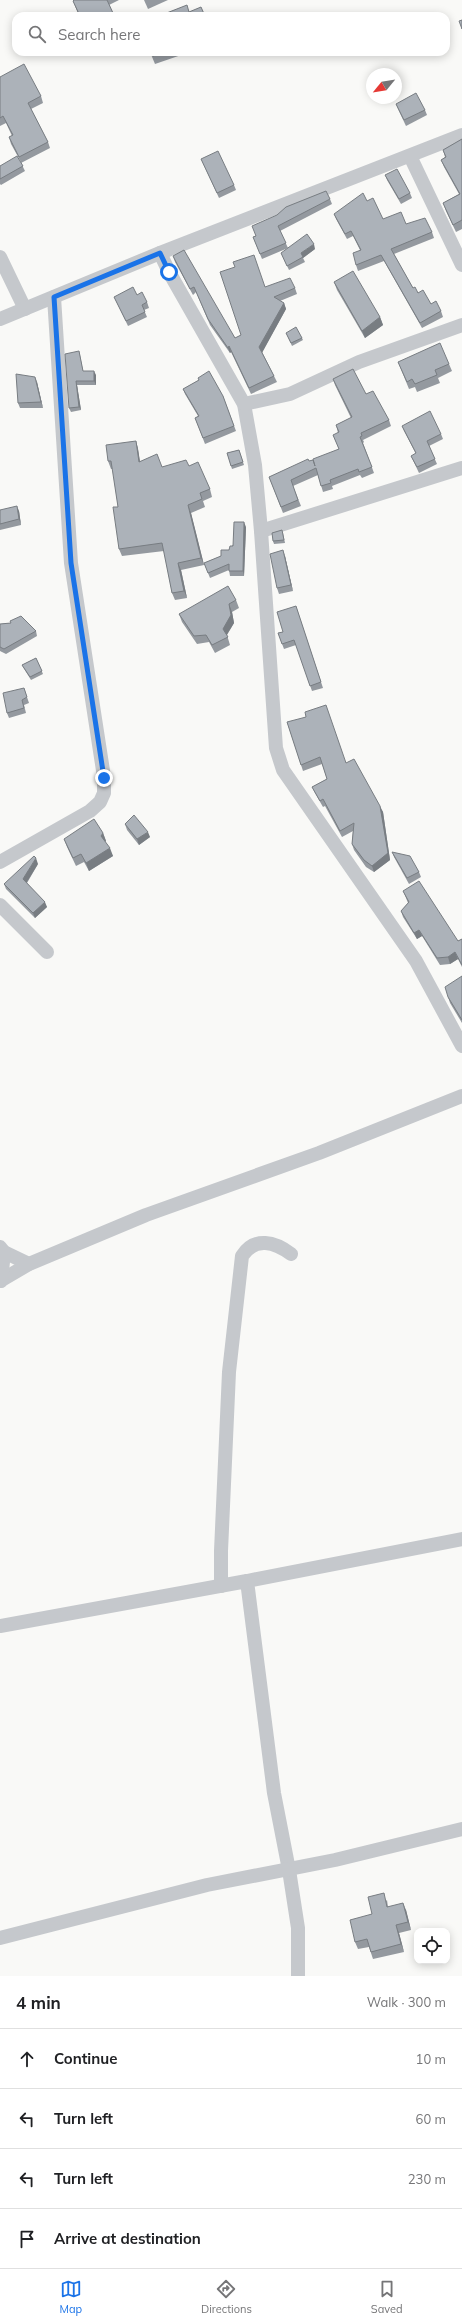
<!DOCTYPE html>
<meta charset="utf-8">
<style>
:root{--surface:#fff;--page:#f2f2f2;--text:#202124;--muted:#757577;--line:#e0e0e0;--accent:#1a73e8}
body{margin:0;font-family:Mulish,sans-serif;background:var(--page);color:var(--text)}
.controls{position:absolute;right:12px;bottom:12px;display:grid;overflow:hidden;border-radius:8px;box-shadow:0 2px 10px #0003}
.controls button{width:36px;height:36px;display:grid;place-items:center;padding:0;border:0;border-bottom:1px solid var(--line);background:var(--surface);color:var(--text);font:20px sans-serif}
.compass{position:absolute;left:366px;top:68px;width:36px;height:36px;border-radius:50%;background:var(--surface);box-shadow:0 2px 10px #0003;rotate:240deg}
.stop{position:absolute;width:12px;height:12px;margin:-9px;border:3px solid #1a73e8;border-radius:50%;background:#fff}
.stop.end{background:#1a73e8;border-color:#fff;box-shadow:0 1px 4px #0008}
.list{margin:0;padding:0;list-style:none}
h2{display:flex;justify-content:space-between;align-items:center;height:52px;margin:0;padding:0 16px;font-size:17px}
h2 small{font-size:13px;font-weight:400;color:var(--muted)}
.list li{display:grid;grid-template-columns:26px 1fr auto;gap:12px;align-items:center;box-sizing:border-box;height:60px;padding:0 16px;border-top:1px solid var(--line)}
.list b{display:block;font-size:15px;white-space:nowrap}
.list em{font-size:13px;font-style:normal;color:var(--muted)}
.icon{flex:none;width:22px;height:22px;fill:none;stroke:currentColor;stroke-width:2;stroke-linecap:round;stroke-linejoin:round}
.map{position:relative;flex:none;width:462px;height:1976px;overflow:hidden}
.search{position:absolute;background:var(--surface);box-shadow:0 2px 10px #0003;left:12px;right:12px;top:12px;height:44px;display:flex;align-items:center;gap:10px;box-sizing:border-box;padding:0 14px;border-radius:12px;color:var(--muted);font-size:15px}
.sheet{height:292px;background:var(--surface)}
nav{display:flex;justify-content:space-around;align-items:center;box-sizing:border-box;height:56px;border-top:1px solid var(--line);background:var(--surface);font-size:11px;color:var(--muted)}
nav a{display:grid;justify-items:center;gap:2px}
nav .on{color:var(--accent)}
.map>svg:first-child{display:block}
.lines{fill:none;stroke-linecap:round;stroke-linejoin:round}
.minor{stroke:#c5c8cc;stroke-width:14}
.wall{fill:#94999f}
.shaded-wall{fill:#787d82}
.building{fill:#acb2b9;stroke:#787d82}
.route{stroke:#1a73e8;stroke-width:5}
</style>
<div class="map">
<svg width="462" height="1976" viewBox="0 0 462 1976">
<rect width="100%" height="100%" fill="#f9f9f7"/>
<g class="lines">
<g class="minor">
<path d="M 410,156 L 462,265"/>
<path d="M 160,253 L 169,272 L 244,404 L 255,465 L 261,531 L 276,748 L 283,770 L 416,961 L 462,1046"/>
<path d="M 0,257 L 25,309"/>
<path d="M 0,319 L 160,253 L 462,135"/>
<path d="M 244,404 L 290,394 L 359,362 L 462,325"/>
<path d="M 261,531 L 462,468"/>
<path d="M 0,862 L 90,811 L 100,802 L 104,793 L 104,777 L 71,563 L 54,297"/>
<path d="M 0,905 L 47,952"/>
<path d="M 0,1247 L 4,1252 L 29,1264"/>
<path d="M 0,1281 L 29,1264 L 146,1215 L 319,1153 L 462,1096"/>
<path d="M 1,1281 L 4,1252"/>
<path d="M 247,1581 L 462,1539"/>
<path d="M 221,1586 L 221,1551 L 229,1372 L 242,1256 C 255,1236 275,1242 291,1254"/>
<path d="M 0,1626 L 247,1581 L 274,1793 L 289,1870 L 298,1928 L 298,1976"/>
<path d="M 0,1938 L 207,1885 L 335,1860 L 462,1829"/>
</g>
</g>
<g class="wall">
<path d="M 74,0 L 119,0 L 109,5 L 114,16 L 79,16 L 73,1 Z"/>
<path d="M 144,0 L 168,0 L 148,9 Z"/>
<path d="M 150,52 L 190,52 L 155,64 Z"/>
<path d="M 0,77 L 41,96 L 43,103 L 31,109 L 48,142 L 50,148 L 21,163 L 25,171 L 1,185 L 0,184 L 0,166 L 21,162 L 11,144 L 9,137 L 12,136 L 6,123 L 0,126 Z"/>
<path d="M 396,104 L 425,110 L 427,115 L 406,126 L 398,109 Z"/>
<path d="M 462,139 L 462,229 L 456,232 L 446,211 L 443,203 L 459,194 L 444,167 L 441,160 L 445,157 L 443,150 Z"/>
<path d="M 201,159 L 234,185 L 236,190 L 219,198 Z"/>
<path d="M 385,175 L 410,193 L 412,198 L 401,204 L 387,180 Z"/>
<path d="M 330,199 L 332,204 L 280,231 L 288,248 L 262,259 L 253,237 Z"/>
<path d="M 367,201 L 383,219 L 406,224 L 432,232 L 434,238 L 394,254 L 413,288 L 431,304 L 441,311 L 443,317 L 422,328 L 384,261 L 358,271 L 356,265 L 360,250 L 353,236 L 347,239 L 336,219 L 334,214 Z"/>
<path d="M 315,249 L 303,258 L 305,262 L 289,270 L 281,253 Z"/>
<path d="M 173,256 L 235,338 L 241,335 L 265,287 L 295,288 L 297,294 L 280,301 L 284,303 L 286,309 L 262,352 L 277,382 L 251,394 L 231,352 L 230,353 L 210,325 L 196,292 L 193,295 L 175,262 Z"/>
<path d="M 334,282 L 380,317 L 383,325 L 365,338 L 337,290 Z"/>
<path d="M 137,295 L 147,302 L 149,308 L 144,310 L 147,317 L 128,326 L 114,297 Z"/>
<path d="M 286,333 L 302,338 L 303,340 L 292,346 Z"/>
<path d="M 79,351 L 80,355 L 83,371 L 96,375 L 96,385 L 77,385 L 81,410 L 71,412 L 69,408 Z"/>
<path d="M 398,362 L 449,364 L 452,371 L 438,378 L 440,383 L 417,392 L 415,387 L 409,389 Z"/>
<path d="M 198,378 L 223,396 L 236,431 L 205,444 L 195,418 L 198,416 L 185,394 L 183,389 L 199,380 Z"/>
<path d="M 333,379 L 366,394 L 389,420 L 391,426 L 363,440 L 364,442 L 363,443 L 374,473 L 362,478 L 360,475 L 332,486 L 333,489 L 323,492 L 318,475 L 293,486 L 301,506 L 283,513 L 269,477 L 309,461 L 315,466 L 339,449 L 333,435 L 338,433 L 336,425 L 351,418 L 335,385 Z"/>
<path d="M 37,382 L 43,408 L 20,408 L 18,403 Z"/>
<path d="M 402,426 L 441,434 L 443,439 L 429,446 L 437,464 L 419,473 L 411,456 L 416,454 L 404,431 Z"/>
<path d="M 136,441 L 138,449 L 140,461 L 162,467 L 189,466 L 210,489 L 212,497 L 203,501 L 205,507 L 191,513 L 204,565 L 181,570 L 187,598 L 175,600 L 172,593 L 164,551 L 122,556 L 119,549 L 118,507 L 113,469 L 111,469 L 108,461 Z"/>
<path d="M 239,450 L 244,465 L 232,469 L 227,453 Z"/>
<path d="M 0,510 L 19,511 L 21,525 L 0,530 Z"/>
<path d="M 246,527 L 244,576 L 230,576 L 229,570 L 210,578 L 204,563 L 221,556 L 229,550 Z"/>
<path d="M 283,533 L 285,543 L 274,544 L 273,541 Z"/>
<path d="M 285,556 L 293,591 L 279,594 L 277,588 Z"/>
<path d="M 236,600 L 239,608 L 232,612 L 234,623 L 227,635 L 230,645 L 215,653 L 209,642 L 197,644 L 182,622 L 179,614 Z"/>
<path d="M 296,606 L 323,688 L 312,691 L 296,645 L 284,649 L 278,633 L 283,632 Z"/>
<path d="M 10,621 L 36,631 L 37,636 L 6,654 L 0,651 L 0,624 L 11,623 Z"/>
<path d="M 36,658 L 43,674 L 31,680 L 23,667 L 22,665 Z"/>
<path d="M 24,688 L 29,703 L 24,705 L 26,713 L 9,718 L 7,713 Z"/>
<path d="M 287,722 L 346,763 L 383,812 L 390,860 L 374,872 L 366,867 L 354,850 L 352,844 L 353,831 L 342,837 L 325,806 L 323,807 L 315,793 L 312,787 L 327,779 L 322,764 L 303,771 Z"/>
<path d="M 125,824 L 150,837 L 139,845 L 127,830 Z"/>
<path d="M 103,833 L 106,841 L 105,842 L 113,856 L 89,871 L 84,862 L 76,866 L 67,847 L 64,839 Z"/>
<path d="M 392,852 L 419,872 L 421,877 L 409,884 L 394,857 Z"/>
<path d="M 38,864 L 27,883 L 47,907 L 35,918 L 6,889 L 4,884 Z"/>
<path d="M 403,891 L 458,941 L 462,939 L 462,967 L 458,959 L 450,964 L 440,965 L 422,936 L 417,939 L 403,917 L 401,911 L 408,903 L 406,898 Z"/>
<path d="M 462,976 L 462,1023 L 450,1003 L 448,997 Z"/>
<path d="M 387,1900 L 388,1907 L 406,1910 L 411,1930 L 399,1933 L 404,1952 L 373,1959 L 369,1947 L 358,1949 L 355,1942 L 372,1914 Z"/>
</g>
<g class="shaded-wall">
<path d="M 314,244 L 315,249 L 303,258 L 301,253 Z"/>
<path d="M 284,303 L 286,309 L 262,353 L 259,347 Z"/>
<path d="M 380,317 L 383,325 L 365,338 L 362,331 Z"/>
<path d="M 229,346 L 231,352 L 230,353 L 228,348 Z"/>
<path d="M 94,371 L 96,375 L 96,385 L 94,381 Z"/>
<path d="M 35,377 L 37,382 L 43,408 L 41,402 Z"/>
<path d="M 76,381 L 77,385 L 81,410 L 79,407 Z"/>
<path d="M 136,441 L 138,449 L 141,470 L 139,462 Z"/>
<path d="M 188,505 L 191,513 L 204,565 L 201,558 Z"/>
<path d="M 17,506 L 19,511 L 21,525 L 19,519 Z"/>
<path d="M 244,522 L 246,527 L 244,576 L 243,571 Z"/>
<path d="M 283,550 L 285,556 L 293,591 L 291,585 Z"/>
<path d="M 178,563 L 181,570 L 187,598 L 184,591 Z"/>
<path d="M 229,604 L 232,612 L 234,623 L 226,636 L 223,629 Z"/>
<path d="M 380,806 L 383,812 L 390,860 L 374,872 L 372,866 Z"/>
<path d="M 148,832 L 150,837 L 139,845 L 137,839 Z"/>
<path d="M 103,833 L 106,841 L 103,844 L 101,836 Z"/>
<path d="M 110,848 L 113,856 L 89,871 L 86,863 Z"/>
<path d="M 36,858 L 38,864 L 25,885 L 23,879 Z"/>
<path d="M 45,902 L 47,907 L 35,918 L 33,913 Z"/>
<path d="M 419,930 L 422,936 L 417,939 L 414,933 Z"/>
<path d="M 455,952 L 458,959 L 450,964 L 448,957 Z"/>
<path d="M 403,1903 L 406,1910 L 411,1930 L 408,1922 Z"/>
<path d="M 396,1925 L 399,1933 L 404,1952 L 401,1944 Z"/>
</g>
<g class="building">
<path d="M 74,0 L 107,0 L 113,13 L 106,16 L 80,16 L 73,1 Z"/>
<path d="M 187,5 L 189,12 L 201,7 L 205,16 L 159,16 Z"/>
<path d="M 462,20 L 462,29 L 459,21 Z"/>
<path d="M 151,52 L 165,52 L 153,56 Z"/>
<path d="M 24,64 L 41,96 L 28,103 L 48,142 L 19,157 L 9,137 L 13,135 L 3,116 L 0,118 L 0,77 Z"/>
<path d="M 416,93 L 425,110 L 404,120 L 396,104 Z"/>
<path d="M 462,139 L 462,220 L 453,225 L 443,203 L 460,194 L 441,160 L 446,157 L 443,150 Z"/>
<path d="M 218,151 L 234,185 L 217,193 L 201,159 Z"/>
<path d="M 17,156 L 23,166 L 0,179 L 0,166 Z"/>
<path d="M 397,169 L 410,193 L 399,199 L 385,175 Z"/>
<path d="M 326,191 L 330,199 L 278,226 L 286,243 L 260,254 L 253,237 L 256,236 L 252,226 L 277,215 L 286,207 Z"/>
<path d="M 363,193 L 367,201 L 373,198 L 383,219 L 401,212 L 406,224 L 425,218 L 432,232 L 391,249 L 413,288 L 415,287 L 418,293 L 423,290 L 431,304 L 436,301 L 441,311 L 420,323 L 381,255 L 356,265 L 353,253 L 361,250 L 351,231 L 345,234 L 334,214 Z"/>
<path d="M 307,234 L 314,244 L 301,253 L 303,257 L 287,266 L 281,253 Z"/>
<path d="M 184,250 L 235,338 L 241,335 L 220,272 L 235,267 L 233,262 L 254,255 L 265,287 L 290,278 L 295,288 L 274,297 L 284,303 L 259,347 L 274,376 L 249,388 L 229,346 L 228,348 L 208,319 L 194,287 L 190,289 L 173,256 Z"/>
<path d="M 353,271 L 380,317 L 362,331 L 334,282 Z"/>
<path d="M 133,287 L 137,295 L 142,292 L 147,302 L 142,305 L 145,312 L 126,321 L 114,297 Z"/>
<path d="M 296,327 L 302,338 L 291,343 L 286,333 Z"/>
<path d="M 440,343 L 449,364 L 435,370 L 437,375 L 415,384 L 412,379 L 407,382 L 398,362 Z"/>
<path d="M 79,351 L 83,371 L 94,371 L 94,381 L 76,381 L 79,407 L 69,408 L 65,354 Z"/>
<path d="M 353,369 L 366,394 L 373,391 L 389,420 L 361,433 L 362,436 L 360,437 L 372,467 L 359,472 L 358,469 L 330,480 L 331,483 L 321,486 L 316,468 L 291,480 L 298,500 L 281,507 L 269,477 L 308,459 L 309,461 L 313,460 L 315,466 L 313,459 L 339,449 L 333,435 L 339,432 L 336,425 L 352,417 L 333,379 Z"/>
<path d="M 209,371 L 223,396 L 234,426 L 203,438 L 195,418 L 199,416 L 183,389 L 199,380 L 198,378 Z"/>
<path d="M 16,374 L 35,377 L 41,402 L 18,403 Z"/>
<path d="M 430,411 L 441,434 L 427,441 L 435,459 L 417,467 L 411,456 L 416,453 L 402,426 Z"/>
<path d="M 136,441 L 139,462 L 157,454 L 162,467 L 186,460 L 189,466 L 198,462 L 210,489 L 200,493 L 202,499 L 188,505 L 201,558 L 178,563 L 184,591 L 172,593 L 162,543 L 119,549 L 113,507 L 118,507 L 111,461 L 108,461 L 106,445 Z"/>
<path d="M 239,450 L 243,462 L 231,466 L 227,453 Z"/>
<path d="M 17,506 L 19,519 L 0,524 L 0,510 Z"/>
<path d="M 234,522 L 244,522 L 243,571 L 229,571 L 229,564 L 208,573 L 204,563 L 221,556 L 221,550 L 229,550 L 230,546 L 233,546 Z"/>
<path d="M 282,530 L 284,540 L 273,541 L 272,533 Z"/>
<path d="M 283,550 L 291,585 L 277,588 L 270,554 Z"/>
<path d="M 228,586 L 236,600 L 229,604 L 231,615 L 223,629 L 228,637 L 212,645 L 206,635 L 194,636 L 179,614 Z"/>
<path d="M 296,606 L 321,682 L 310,686 L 294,640 L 282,644 L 278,633 L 283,632 L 277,612 Z"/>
<path d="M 21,616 L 36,631 L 4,649 L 0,647 L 0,624 L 11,623 L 10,621 Z"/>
<path d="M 36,658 L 42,671 L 30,677 L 22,665 Z"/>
<path d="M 24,688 L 27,697 L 22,700 L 24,708 L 7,713 L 3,693 Z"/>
<path d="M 326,705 L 346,763 L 354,759 L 380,806 L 388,853 L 372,866 L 364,860 L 352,844 L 354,823 L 340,831 L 323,799 L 320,801 L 312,787 L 327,779 L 320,757 L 301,765 L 287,722 L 306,717 L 305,712 Z"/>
<path d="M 134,815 L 148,832 L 137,839 L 125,824 Z"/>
<path d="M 94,819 L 103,833 L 101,836 L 110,848 L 86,863 L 81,854 L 73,858 L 64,839 Z"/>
<path d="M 392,852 L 410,856 L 419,872 L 407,878 Z"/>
<path d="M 34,856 L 36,858 L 23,879 L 45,902 L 33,913 L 4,884 Z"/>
<path d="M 419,881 L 458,941 L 462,939 L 462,965 L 455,952 L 448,957 L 437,958 L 419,930 L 414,933 L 401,911 L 409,902 L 403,891 Z"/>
<path d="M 462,976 L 462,1020 L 448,997 L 445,987 Z"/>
<path d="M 384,1893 L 387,1907 L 403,1903 L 408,1922 L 396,1925 L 401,1944 L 371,1952 L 367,1939 L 355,1942 L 350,1920 L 372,1914 L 368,1897 Z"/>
</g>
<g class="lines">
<path class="route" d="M 104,778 L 71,563 L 54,297 L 160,253 L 169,272"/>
</g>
</svg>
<div class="controls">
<button><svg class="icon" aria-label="locate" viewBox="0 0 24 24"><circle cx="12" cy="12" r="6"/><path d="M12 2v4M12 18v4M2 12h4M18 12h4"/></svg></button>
</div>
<svg class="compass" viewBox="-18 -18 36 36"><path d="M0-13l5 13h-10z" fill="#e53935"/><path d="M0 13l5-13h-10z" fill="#757577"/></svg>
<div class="stop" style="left:169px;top:272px"></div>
<div class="stop end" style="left:104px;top:778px"></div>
<div class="search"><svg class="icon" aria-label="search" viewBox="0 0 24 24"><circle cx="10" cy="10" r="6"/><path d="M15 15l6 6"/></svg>Search here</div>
</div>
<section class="sheet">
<h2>4 min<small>Walk · 300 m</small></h2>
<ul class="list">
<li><svg class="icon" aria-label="ahead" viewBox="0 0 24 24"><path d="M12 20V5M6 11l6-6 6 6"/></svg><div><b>Continue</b></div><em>10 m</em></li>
<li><svg class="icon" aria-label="left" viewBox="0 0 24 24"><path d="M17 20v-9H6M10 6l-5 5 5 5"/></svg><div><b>Turn left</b></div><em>60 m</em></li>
<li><svg class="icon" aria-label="left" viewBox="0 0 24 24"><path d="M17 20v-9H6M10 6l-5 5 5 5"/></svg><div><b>Turn left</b></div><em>230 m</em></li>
<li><svg class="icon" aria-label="arrive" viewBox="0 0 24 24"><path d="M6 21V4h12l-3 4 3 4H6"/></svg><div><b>Arrive at destination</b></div></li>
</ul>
</section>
<nav>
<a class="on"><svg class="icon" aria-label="map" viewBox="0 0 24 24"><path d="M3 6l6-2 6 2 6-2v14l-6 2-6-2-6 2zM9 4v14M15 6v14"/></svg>Map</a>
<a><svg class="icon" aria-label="directions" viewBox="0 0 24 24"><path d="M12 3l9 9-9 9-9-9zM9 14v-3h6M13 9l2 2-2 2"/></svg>Directions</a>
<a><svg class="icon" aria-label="saved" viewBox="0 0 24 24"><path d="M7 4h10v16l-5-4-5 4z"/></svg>Saved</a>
</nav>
